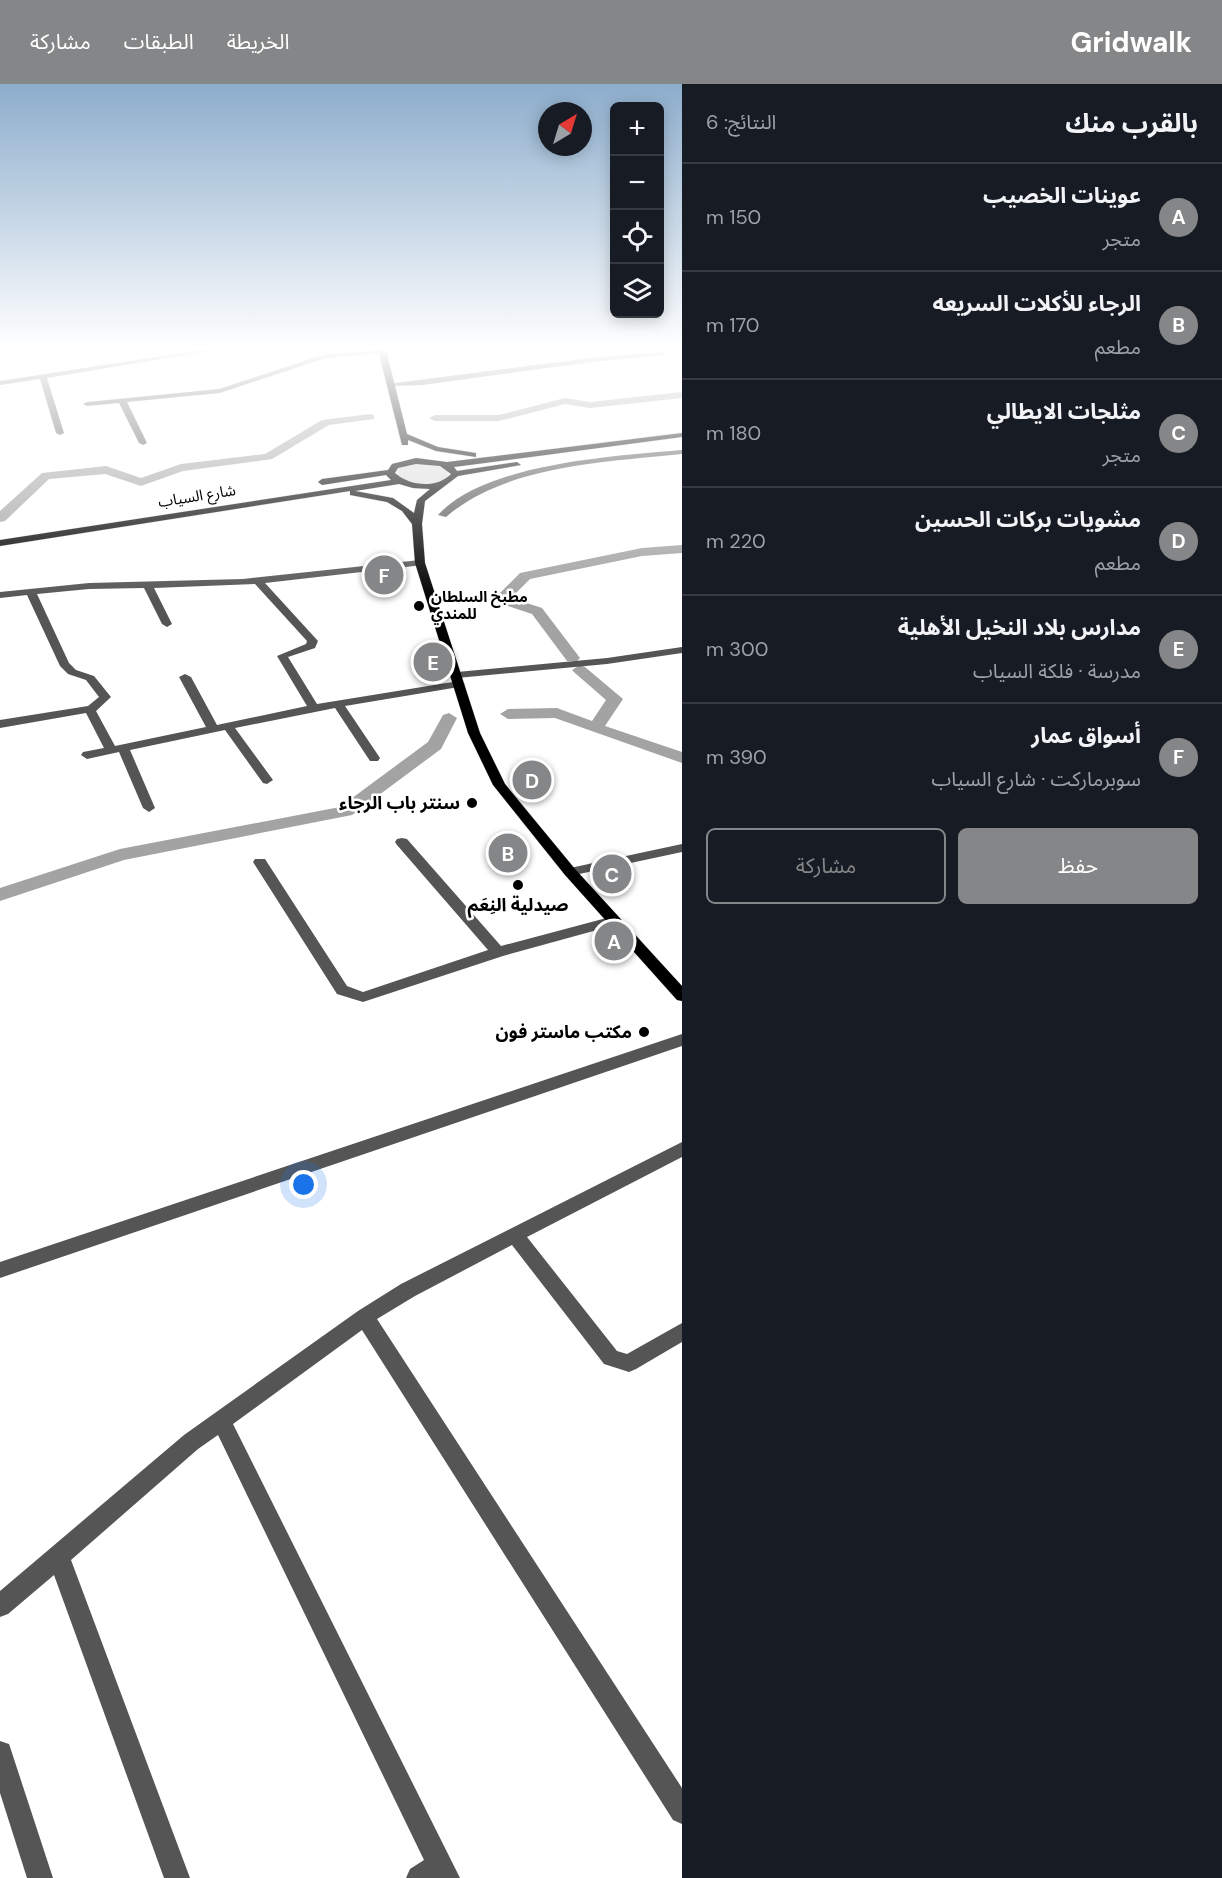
<!DOCTYPE html>
<html lang="ar">
<meta charset="utf-8">
<style>
:root{--surface:#171b24;--page:#20242c;--text:#f1f3f6;--muted:#9ea1a6;--line:#363941;--accent:#858687}
body{margin:0;font-family:"DM Sans","Noto Sans Arabic",sans-serif;background:var(--page);color:var(--text);direction:rtl}
.controls{position:absolute;right:18px;top:18px;display:grid;overflow:hidden;border-radius:9px;box-shadow:0 3px 15px #0003}
.controls button{width:54px;height:54px;display:grid;place-items:center;padding:0;border:0;border-bottom:2px solid var(--line);background:var(--surface);color:var(--text);font:30px sans-serif}
.compass{position:absolute;left:538px;top:18px;width:54px;height:54px;border-radius:50%;background:var(--surface);box-shadow:0 3px 15px #0003;rotate:38deg}
.you{position:absolute;left:304px;top:1101px;width:21px;height:21px;margin:-15px;border:4px solid #fff;border-radius:50%;background:#1a73e8;box-shadow:0 0 0 9px #1a73e833}
.badge{display:grid;place-items:center;width:39px;height:39px;border-radius:50%;background:var(--accent);color:#fff;font-size:20px;font-weight:700}
.pin{position:absolute;translate:-50% -50%;border:3px solid #fff;box-shadow:0 2px 6px #0006}
.list{margin:0;padding:0;list-style:none}
h2{display:flex;justify-content:space-between;align-items:center;height:78px;margin:0;padding:0 24px;font-size:26px}
h2 small{font-size:20px;font-weight:400;color:var(--muted)}
.list li{display:grid;grid-template-columns:39px 1fr auto;gap:18px;align-items:center;box-sizing:border-box;height:108px;padding:0 24px;border-top:2px solid var(--line)}
.list b{display:block;font-size:22px;white-space:nowrap}
.list p{margin:0;font-size:20px;white-space:nowrap;color:var(--muted)}
.list em{font-size:20px;font-style:normal;color:var(--muted)}
.actions{display:flex;gap:12px;padding:18px 24px}
.actions a{flex:1;padding:14px 0;border:2px solid var(--accent);border-radius:9px;text-align:center;font-size:21px;color:var(--accent)}
.actions .main{background:var(--accent);color:#fff}
.icon{flex:none;width:33px;height:33px;fill:none;stroke:currentColor;stroke-width:2;stroke-linecap:round;stroke-linejoin:round}
.map{position:relative;flex:none;width:682px;height:1794px;overflow:hidden;direction:ltr}
header{display:flex;align-items:center;gap:36px;box-sizing:border-box;height:84px;padding:0 30px;background:var(--accent);color:#fff}
header strong{font-size:28px}
nav{display:flex;gap:33px;margin-inline-start:auto;font-size:21px}
main{display:flex}
aside{flex:1;background:var(--surface)}
.map>svg:first-child{display:block}
.green{fill:#dcdcdc}
.lines{fill:none;stroke-linecap:round;stroke-linejoin:round}
.canal{fill:#a3a3a3;fill-rule:evenodd}
.major-casing{stroke:#dbdbdb;stroke-width:1}
.minor{fill:#555;fill-rule:evenodd}
.major{fill:#000;fill-rule:evenodd}
.poi-dot{fill:#000;stroke:#fff;stroke-width:2}
.labels{text-anchor:middle;stroke-width:5;stroke-linejoin:round;paint-order:stroke}
.far-street-label{font-size:15px;fill:#000;stroke:#fff}
.far-poi-label{font-size:15px;font-weight:bold;fill:#000;stroke:#fff;text-anchor:start}
.poi-label{font-size:18px;font-weight:bold;fill:#000;stroke:#fff;text-anchor:end}
</style>
<header>
<strong>Gridwalk</strong>
<nav><a>الخريطة</a><a>الطبقات</a><a>مشاركة</a></nav>
</header>
<main>
<aside>
<h2>بالقرب منك<small>النتائج: 6</small></h2>
<ul class="list">
<li><span class="badge">A</span><div><b>عوينات الخصيب</b><p>متجر</p></div><em>150 m</em></li>
<li><span class="badge">B</span><div><b>الرجاء للأكلات السريعه</b><p>مطعم</p></div><em>170 m</em></li>
<li><span class="badge">C</span><div><b>مثلجات الايطالي</b><p>متجر</p></div><em>180 m</em></li>
<li><span class="badge">D</span><div><b>مشويات بركات الحسين</b><p>مطعم</p></div><em>220 m</em></li>
<li><span class="badge">E</span><div><b>مدارس بلاد النخيل الأهلية</b><p>مدرسة · فلكة السياب</p></div><em>300 m</em></li>
<li><span class="badge">F</span><div><b>أسواق عمار</b><p>سوبرماركت · شارع السياب</p></div><em>390 m</em></li>
</ul>
<div class="actions"><a class="main">حفظ</a><a>مشاركة</a></div>
</aside>
<div class="map">
<svg width="682" height="1794" viewBox="0 0 682 1794">
<rect width="100%" height="100%" fill="#fff"/>
<path class="green" d="M 414,379 L 442,382 L 449,390 C 440,405 411,401 398,392 L 397,388 L 399,384 Z"/>
<g class="lines">
<g class="canal">
<path d="M 682,308 L 682,314 L 590,324 L 565,320 L 499,337 L 435,337 L 429,334 L 435,331 L 499,331 L 565,314 L 590,318 Z"/>
<path d="M 370,330 L 374,331 L 374,335 L 329,341 L 272,375 L 183,387 L 141,402 L 105,390 L 49,395 L 5,437 L 0,438 L 0,427 L 42,389 L 106,382 L 141,394 L 181,380 L 265,370 L 322,336 Z"/>
<path d="M 682,461 L 682,469 L 642,472 L 530,495 L 511,514 L 542,524 L 580,574 L 577,577 L 567,577 L 532,530 L 496,518 L 494,515 L 520,489 L 642,464 Z"/>
<path d="M 580,581 L 585,583 L 623,615 L 605,642 L 682,668 L 682,679 L 555,634 L 508,635 L 500,630 L 508,625 L 557,624 L 592,637 L 606,616 L 575,589 L 572,586 Z"/>
<path d="M 449,629 L 457,634 L 441,665 L 352,731 L 124,776 L 0,817 L 0,804 L 120,765 L 340,723 L 428,658 L 443,631 Z"/>
</g>
<g class="major-casing">
<g id="major">
<path d="M 378,266 L 386,266 L 407,350 L 438,363 L 476,369 L 476,373 L 436,367 L 408,356 L 408,361 L 402,361 Z"/>
<path d="M 682,349 L 682,353 L 454,383 L 457,387 L 517,378 L 521,381 L 458,392 L 425,417 L 422,440 L 425,479 L 480,649 L 505,700 L 575,785 L 682,902 L 682,917 L 677,916 L 565,791 L 493,701 L 468,649 L 415,479 L 412,440 L 402,427 L 387,418 L 350,411 L 350,407 L 0,462 L 0,456 L 391,396 L 386,391 L 322,401 L 318,398 L 322,395 L 388,386 L 392,380 L 416,374 L 447,378 ZM 416,380 L 440,382 L 451,390 C 436,405 410,402 395,389 L 398,384 ZM 399,400 L 413,404 L 430,405 L 417,416 L 414,429 L 393,414 L 355,407 Z"/>
</g>
</g>
<g class="minor">
<path d="M 201,266 L 215,266 L 47,294 L 64,349 L 60,351 L 56,349 L 40,295 L 0,301 L 0,297 Z"/>
<path d="M 383,266 L 385,269 L 326,274 L 220,309 L 127,318 L 147,359 L 143,361 L 139,359 L 119,319 L 87,322 L 83,320 L 87,318 L 219,305 L 325,270 Z"/>
<path d="M 664,268 L 666,271 L 591,278 L 423,301 L 391,302 L 387,300 L 591,274 Z"/>
<path d="M 682,366 L 682,370 C 606,378 506,381 446,433 L 438,431 C 485,379 615,372 682,366 Z"/>
<path d="M 420,476 L 425,479 L 423,481 L 265,499 L 318,557 L 315,564 L 288,573 L 317,620 L 459,597 L 465,600 L 459,603 L 345,622 L 380,674 L 378,677 L 370,677 L 335,624 L 235,644 L 273,696 L 267,700 L 263,699 L 225,646 L 130,666 L 155,724 L 149,728 L 143,724 L 119,668 L 87,675 L 81,671 L 83,668 L 104,664 L 86,629 L 0,644 L 0,636 L 88,622 L 99,613 L 86,596 L 68,590 L 60,582 L 27,511 L 0,514 L 0,508 L 89,499 L 243,495 ZM 255,500 L 307,557 L 306,560 L 277,572 L 307,622 L 217,641 L 191,593 L 185,590 L 179,593 L 206,643 L 115,662 L 96,627 L 111,613 L 94,592 L 76,586 L 69,579 L 37,510 L 89,505 L 144,504 L 162,540 L 167,543 L 172,540 L 154,504 Z"/>
<path d="M 682,563 L 682,569 L 607,580 L 457,594 L 451,591 L 457,588 L 607,574 Z"/>
<path d="M 402,754 L 407,755 L 501,862 L 614,832 L 621,837 L 619,840 L 503,872 L 363,918 L 337,910 L 253,778 L 255,775 L 265,775 L 347,902 L 363,908 L 488,866 L 397,761 L 395,758 L 397,755 Z"/>
<path d="M 682,760 L 682,768 L 570,792 L 563,788 L 570,784 Z"/>
<path d="M 682,950 L 682,962 L 0,1194 L 0,1178 Z"/>
<path d="M 682,1058 L 682,1073 L 527,1153 L 617,1267 L 627,1270 L 682,1239 L 682,1258 L 636,1285 L 629,1288 L 604,1280 L 512,1161 L 415,1212 L 377,1235 L 682,1704 L 682,1740 L 673,1736 L 362,1246 L 233,1340 L 460,1794 L 406,1794 L 410,1785 L 424,1776 L 218,1351 L 198,1365 L 71,1476 L 190,1794 L 164,1794 L 54,1491 L 8,1530 L 0,1533 L 0,1507 L 184,1351 L 358,1227 L 401,1200 Z"/>
<path d="M 0,1657 L 9,1660 L 12,1669 L 53,1794 L 27,1794 L 0,1709 Z"/>
</g>
<use href="#major" class="major"/>
</g>
<linearGradient id="sky" x2="0" y2="1"><stop stop-color="#8cadcc"/><stop offset="0.51" stop-color="#fff"/><stop offset="1" stop-color="#fff" stop-opacity="0"/></linearGradient>
<rect width="682" height="517" fill="url(#sky)"/>
<g class="poi-dot">
<circle cx="419" cy="522" r="6"/>
<circle cx="472" cy="719" r="6"/>
<circle cx="518" cy="801" r="6"/>
<circle cx="644" cy="948" r="6"/>
</g>
<g class="labels">
<g class="far-street-label">
<text transform="translate(197 412) rotate(-9)" y="5">شارع السياب</text>
</g>
<g class="far-poi-label">
<text x="431" y="518">مطبخ السلطان<tspan x="431" dy="17">للمندي</tspan></text>
</g>
<g class="poi-label">
<text x="460" y="725">سنتر باب الرجاء</text>
<text x="518" y="827" text-anchor="middle">صيدلية النِعَم</text>
<text x="632" y="954">مكتب ماستر فون</text>
</g>
</g>
</svg>
<div class="controls">
<button>+</button>
<button>−</button>
<button><svg class="icon" aria-label="locate" viewBox="0 0 24 24"><circle cx="12" cy="12" r="6"/><path d="M12 2v4M12 18v4M2 12h4M18 12h4"/></svg></button>
<button><svg class="icon" aria-label="layers" viewBox="0 0 24 24"><path d="M12 4l9 5-9 5-9-5zM3 14l9 5 9-5"/></svg></button>
</div>
<svg class="compass" viewBox="-18 -18 36 36"><path d="M0-13l5 13h-10z" fill="#e53935"/><path d="M0 13l5-13h-10z" fill="#9ea1a6"/></svg>
<div class="you"></div>
<div class="pin badge" style="left:614px;top:857px">A</div>
<div class="pin badge" style="left:508px;top:769px">B</div>
<div class="pin badge" style="left:612px;top:790px">C</div>
<div class="pin badge" style="left:532px;top:696px">D</div>
<div class="pin badge" style="left:433px;top:578px">E</div>
<div class="pin badge" style="left:384px;top:491px">F</div>
</div>
</main>
